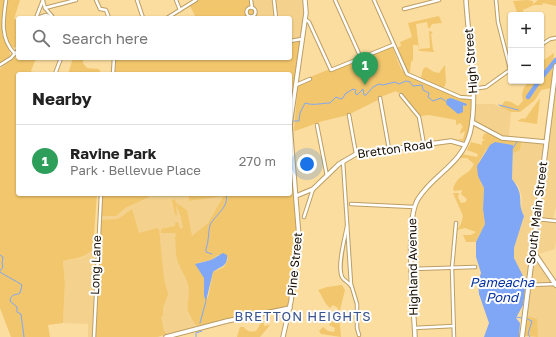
<!DOCTYPE html>
<meta charset="utf-8">
<style>
:root{--surface:#fff;--page:#f6f6f6;--text:#222;--muted:#767676;--line:#e0e0e0;--accent:#1a73e8}
body{margin:0;font-family:"Golos Text",sans-serif;background:var(--page);color:var(--text)}
.controls{position:absolute;right:12px;top:12px;display:grid;overflow:hidden;border-radius:4px;box-shadow:0 1px 3px #0004}
.controls button{width:36px;height:36px;display:grid;place-items:center;padding:0;border:0;border-bottom:1px solid var(--line);background:var(--surface);color:var(--text);font:20px sans-serif}
.you{position:absolute;left:307px;top:164px;width:14px;height:14px;margin:-10px;border:3px solid #fff;border-radius:50%;background:#1a73e8;box-shadow:0 0 0 6px #1a73e833}
.badge{display:grid;place-items:center;width:26px;height:26px;border-radius:50%;background:var(--accent);color:#fff;font-size:13px;font-weight:700}
.pin{position:absolute;translate:-50% -33px;filter:drop-shadow(0 1px 2px #0008)}
.pin::after{content:'';position:absolute;top:21px;width:14px;height:12px;background:inherit;clip-path:polygon(0 0,100% 0,50% 100%)}
.list{margin:0;padding:0;list-style:none}
h2{display:flex;justify-content:space-between;align-items:center;height:52px;margin:0;padding:0 16px;font-size:17px}
h2 small{font-size:13px;font-weight:400;color:var(--muted)}
.list li{display:grid;grid-template-columns:26px 1fr auto;gap:12px;align-items:center;box-sizing:border-box;height:72px;padding:0 16px;border-top:1px solid var(--line)}
.list b{display:block;font-size:15px;white-space:nowrap}
.list p{margin:0;font-size:13px;white-space:nowrap;color:var(--muted)}
.list em{font-size:13px;font-style:normal;color:var(--muted)}
.icon{flex:none;width:22px;height:22px;fill:none;stroke:currentColor;stroke-width:2;stroke-linecap:round;stroke-linejoin:round}
.map{position:relative;flex:none;width:556px;height:337px;overflow:hidden}
.search{position:absolute;background:var(--surface);box-shadow:0 1px 3px #0004;left:16px;top:16px;width:276px;height:44px;display:flex;align-items:center;gap:10px;box-sizing:border-box;padding:0 14px;border-radius:4px;color:var(--muted);font-size:15px}
.panel{position:absolute;background:var(--surface);box-shadow:0 1px 3px #0004;left:16px;top:72px;width:276px;height:124px;border-radius:4px}
.map>svg:first-child{display:block}
.built{fill:#f4d28e}
.green{fill:#f1c66d;fill-rule:evenodd}
.water{fill:#7fa7f6}
.lines{fill:none;stroke-linecap:round;stroke-linejoin:round}
.stream{stroke:#7fa7f6;stroke-width:1}
.river{stroke:#7fa7f6;stroke-width:4.5}
.minor-casing{stroke:#bc9e64;stroke-width:4.5}
.tertiary-casing{stroke:#bc9e64;stroke-width:5.5}
.secondary-casing{stroke:#bc9e64;stroke-width:6}
.primary-casing{stroke:#bc9e64;stroke-width:6}
.minor{stroke:#fff;stroke-width:2.5}
.tertiary{stroke:#fff;stroke-width:3.5}
.secondary{stroke:#fff;stroke-width:4}
.primary{stroke:#fff;stroke-width:4}
.labels{text-anchor:middle;stroke-width:4;stroke-linejoin:round;paint-order:stroke}
.street-label{font-size:12px;fill:#180e00;stroke:#fff}
.water-label{font-size:13px;font-style:italic;fill:#0732a2;stroke:#fff}
.neighbourhood-label{font-size:13px;letter-spacing:1px;fill:#38538d;stroke:#fff}
</style>
<div class="map">
<svg width="556" height="337" viewBox="0 0 556 337">
<rect width="100%" height="100%" fill="#fcdda0"/>
<g class="built">
<path d="M 253,0 L 303,0 L 304,18 L 301,41 L 290,42 L 290,18 L 259,18 L 256,15 Z"/>
<path d="M 552,76 L 556,76 L 556,207 L 553,218 L 556,223 L 556,242 L 555,249 L 539,254 L 556,281 L 534,283 L 524,278 L 514,258 L 514,248 L 524,216 L 521,210 L 522,198 L 519,187 L 512,179 L 513,145 L 506,137 L 497,135 L 474,121 L 475,104 L 494,104 L 511,112 L 509,137 L 543,140 Z"/>
<path d="M 102,194 L 188,194 L 189,201 L 223,195 L 208,223 L 192,237 L 180,266 L 187,282 L 189,295 L 187,306 L 189,316 L 197,326 L 158,337 L 88,337 L 88,324 L 63,323 L 65,283 L 63,261 L 81,258 L 88,254 L 93,249 L 99,248 Z"/>
<path d="M 533,285 L 554,285 L 556,287 L 556,337 L 538,337 L 526,316 L 530,287 Z"/>
</g>
<g class="green">
<path d="M 0,0 L 4,0 L 2,34 L 10,53 L 10,56 L 0,63 Z"/>
<path d="M 7,0 L 20,0 L 14,19 L 18,20 L 18,46 L 14,48 C 0,40 6,14 7,0 Z"/>
<path d="M 198,0 L 253,0 L 256,15 L 259,18 L 196,18 L 190,6 Z"/>
<path d="M 527,0 L 533,1 L 533,4 L 538,0 L 556,0 L 556,6 L 543,3 L 542,5 L 534,5 L 523,10 L 523,15 L 518,15 L 513,1 Z"/>
<path d="M 439,16 L 442,23 L 432,24 L 430,28 L 428,28 L 427,22 L 416,24 L 419,49 L 430,48 L 429,31 L 433,32 L 431,34 L 433,50 L 435,52 L 420,51 L 419,50 L 418,45 L 413,45 L 413,60 L 411,62 L 410,73 L 407,72 L 396,48 L 401,46 L 400,42 L 412,37 L 408,23 Z"/>
<path d="M 301,41 L 290,100 L 290,74 L 115,74 L 116,58 L 290,58 L 290,42 Z"/>
<path d="M 391,44 L 401,69 L 408,77 L 415,79 L 459,98 L 471,100 L 472,114 L 466,139 L 463,141 L 458,139 L 463,139 L 465,131 L 460,134 L 461,129 L 463,127 L 460,123 L 456,125 L 456,120 L 429,115 L 421,116 L 401,92 L 398,93 L 396,91 L 378,98 L 378,100 L 348,115 L 323,121 L 295,131 L 294,130 L 298,82 Z"/>
<path d="M 554,53 L 551,88 L 541,90 L 535,100 L 520,112 L 511,112 L 500,107 L 505,101 L 511,102 L 518,106 L 523,101 C 521,92 523,88 529,81 L 541,81 L 541,62 Z"/>
<path d="M 18,55 L 18,58 L 36,58 L 31,71 L 36,74 L 18,74 L 18,194 L 97,194 L 93,249 C 84,259 75,258 63,261 L 65,283 L 63,323 L 48,325 L 50,337 L 11,337 L 0,308 L 0,69 Z"/>
<path d="M 73,58 L 83,58 L 83,63 L 87,68 L 99,69 L 101,73 L 68,74 Z"/>
<path d="M 445,65 L 446,82 L 444,88 L 421,78 L 423,69 L 426,67 L 434,72 L 439,73 Z"/>
<path d="M 540,98 L 537,124 L 517,121 L 523,118 L 525,119 Z"/>
<path d="M 488,133 L 503,140 L 521,142 L 520,150 L 513,153 L 513,145 L 498,143 L 486,150 L 479,162 L 481,183 L 484,188 L 483,209 L 485,224 L 476,242 L 466,242 L 463,235 L 471,235 L 476,232 L 465,228 L 457,230 L 461,224 L 463,216 L 453,193 L 459,193 L 458,197 L 461,203 L 466,202 L 467,199 L 461,194 L 462,190 L 454,191 L 453,189 C 458,173 469,176 474,164 L 467,158 L 460,158 L 462,154 L 477,157 L 478,154 L 467,150 L 471,142 L 482,145 L 482,141 L 485,140 L 482,138 L 484,134 Z"/>
<path d="M 290,152 L 297,240 L 288,306 L 197,326 C 179,305 193,303 187,282 C 185,275 180,269 178,262 C 175,255 176,245 175,237 L 177,235 L 174,233 L 161,233 L 161,229 L 175,226 L 175,223 L 178,222 L 180,229 L 183,228 L 181,217 L 176,205 L 177,215 L 175,215 L 172,200 L 175,199 L 176,203 L 187,210 L 192,236 L 208,223 L 223,196 L 189,201 L 188,194 L 290,194 ZM 218,255 L 228,259 L 224,267 L 213,272 L 208,298 L 204,296 L 205,280 L 197,263 L 211,260 Z"/>
<path d="M 102,194 L 149,194 L 149,197 L 125,208 L 116,216 L 101,216 Z"/>
<path d="M 132,209 L 139,233 L 157,228 L 159,229 L 164,279 L 168,294 L 163,308 L 163,316 L 161,317 L 164,331 L 167,334 L 157,337 L 95,337 L 100,220 L 118,219 Z"/>
<path d="M 342,285 L 345,290 L 339,314 L 341,337 L 321,334 L 319,331 L 323,327 L 328,331 L 334,332 L 335,328 L 329,325 L 331,321 L 336,319 L 338,308 L 333,305 L 330,308 C 324,303 323,297 318,290 L 327,287 Z"/>
<path d="M 526,316 L 537,319 L 538,337 L 524,336 Z"/>
<path d="M 261,323 L 264,323 L 264,326 L 270,325 L 260,337 L 237,337 L 240,327 L 244,327 C 247,332 251,332 256,331 Z"/>
</g>
<g class="water">
<path d="M 451,98 L 467,104 L 466,106 L 463,105 L 463,112 L 458,114 L 446,104 L 447,99 Z"/>
<path d="M 495,142 L 513,145 L 512,179 C 526,197 516,201 524,216 L 514,248 L 514,258 L 524,278 L 525,291 L 523,305 L 516,318 L 520,323 L 519,337 L 484,337 L 489,323 L 479,294 L 478,282 L 481,273 L 476,257 L 476,242 L 485,224 L 483,209 L 484,188 L 478,176 L 477,166 L 490,145 Z"/>
<path d="M 223,253 L 227,255 C 228,267 220,266 213,272 L 206,301 L 204,296 L 204,278 L 195,264 L 211,260 Z"/>
</g>
<g class="lines">
<g class="stream">
<path d="M 499,105 L 518,110"/>
<path d="M 294,121 L 299,121 L 300,113 L 305,103 C 314,106 321,103 330,103 L 336,97 L 341,99 L 343,98 L 345,94 L 353,89 L 356,90 L 355,93 L 357,95 L 363,89 L 364,95 L 366,95 L 373,87 L 379,84 L 383,85 L 395,82 L 399,84 L 406,81 L 410,82 L 413,86 L 422,85 L 423,90 L 429,93 L 428,97 L 433,101 L 441,98 L 447,102"/>
<path d="M 513,148 L 517,142"/>
<path d="M 212,254 L 206,252 L 206,249 C 209,242 208,232 210,225 C 214,216 229,208 226,195 L 228,194"/>
<path d="M 0,255 L 3,257 L 2,264 L 3,267 L 0,271"/>
<path d="M 0,272 C 7,277 15,280 22,285 L 20,293 C 15,296 11,293 10,301 L 17,307 L 17,312 L 21,314 L 24,337"/>
<path d="M 516,317 L 522,318"/>
<path d="M 527,319 L 532,321 L 528,334 L 530,337"/>
<path d="M 200,323 L 206,301"/>
<path d="M 196,337 L 196,333 L 202,331"/>
</g>
<g class="river">
<path d="M 541,78 L 556,60"/>
<path d="M 528,97 L 539,81"/>
</g>
<g class="minor-casing">
<g id="minor">
<path d="M 6,0 C 3,20 0,39 15,54"/>
<path d="M 96,0 L 100,9 L 106,10 L 109,18"/>
<path d="M 137,0 L 143,18"/>
<path d="M 176,0 L 180,10"/>
<path d="M 251,0 L 252,8"/>
<path d="M 274,0 L 276,18"/>
<path d="M 335,0 L 361,58"/>
<path d="M 374,0 L 407,74 L 460,97 L 473,98"/>
<path d="M 496,0 L 498,22 L 510,69"/>
<path d="M 43,1 L 45,8 L 52,16"/>
<circle cx="251" cy="12" r="4.5"/>
<path d="M 45,8 L 76,0"/>
<path d="M 404,9 L 439,0"/>
<path d="M 36,18 L 43,0"/>
<path d="M 37,18 L 46,15 L 53,18"/>
<path d="M 167,18 L 196,0"/>
<path d="M 305,19 L 309,22 L 331,70 L 393,45"/>
<path d="M 290,41 L 302,39"/>
<path d="M 541,45 L 550,39 L 556,38"/>
<path d="M 0,65 L 11,58 L 18,50"/>
<path d="M 55,74 L 61,58"/>
<path d="M 113,74 L 114,58"/>
<path d="M 296,85 L 310,79"/>
<path d="M 472,89 L 486,87 L 511,69"/>
<path d="M 401,95 L 419,117 L 424,145"/>
<path d="M 380,98 L 389,149"/>
<path d="M 349,115 L 356,154"/>
<path d="M 317,125 L 327,176"/>
<path d="M 343,161 L 351,284 L 357,304 L 357,328 L 359,335"/>
<path d="M 351,204 L 414,207"/>
<path d="M 304,217 L 313,189"/>
<path d="M 537,219 L 556,221"/>
<path d="M 347,226 C 345,238 337,266 342,277 C 344,281 349,282 351,286"/>
<path d="M 412,269 L 475,267"/>
<path d="M 529,285 L 556,284"/>
<path d="M 414,328 L 454,326"/>
<path d="M 94,337 L 101,194"/>
<path d="M 454,337 L 452,268 L 456,223"/>
</g>
</g>
<g class="tertiary-casing">
<g id="tertiary">
<path d="M 472,122 L 502,138 L 546,142"/>
<path d="M 296,196 L 313,189 L 339,164 L 356,154 L 451,141 L 465,145"/>
<path d="M 166,337 L 227,321 L 290,308"/>
<path d="M 283,337 L 291,301 L 299,237 L 290,125 L 306,13 L 305,0"/>
<path d="M 415,337 C 414,308 404,221 418,199 C 434,173 461,166 470,133 C 479,97 468,39 466,0"/>
</g>
</g>
<g class="secondary-casing">
<path id="secondary" d="M 532,250 L 556,285"/>
</g>
<g class="primary-casing">
<path id="primary" d="M 522,337 L 556,66"/>
</g>
<use href="#minor" class="minor"/>
<use href="#tertiary" class="tertiary"/>
<use href="#secondary" class="secondary"/>
<use href="#primary" class="primary"/>
</g>
<g class="labels">
<g class="street-label">
<text transform="translate(471 61) rotate(-94)" y="4">High Street</text>
<text transform="translate(395 149) rotate(-8)" y="4">Bretton Road</text>
<text transform="translate(537 213) rotate(-83)" y="4">South Main Street</text>
<text transform="translate(295 264) rotate(-84)" y="4">Pine Street</text>
<text transform="translate(96 265) rotate(-88)" y="4">Long Lane</text>
<text transform="translate(413 267) rotate(-91)" y="4">Highland Avenue</text>
</g>
<g class="water-label">
<text x="502" y="287">Pameacha<tspan x="502" dy="15">Pond</tspan></text>
</g>
<g class="neighbourhood-label">
<text x="303" y="321">BRETTON HEIGHTS</text>
</g>
</g>
</svg>
<div class="controls">
<button>+</button>
<button>−</button>
</div>
<div class="you"></div>
<div class="pin badge" style="left:365px;top:85px;background:#2e9e5b">1</div>
<div class="search"><svg class="icon" aria-label="search" viewBox="0 0 24 24"><circle cx="10" cy="10" r="6"/><path d="M15 15l6 6"/></svg>Search here</div>
<section class="panel">
<h2>Nearby<small></small></h2>
<ul class="list">
<li><span class="badge" style="background:#2e9e5b">1</span><div><b>Ravine Park</b><p>Park · Bellevue Place</p></div><em>270 m</em></li>
</ul>
</section>
</div>
